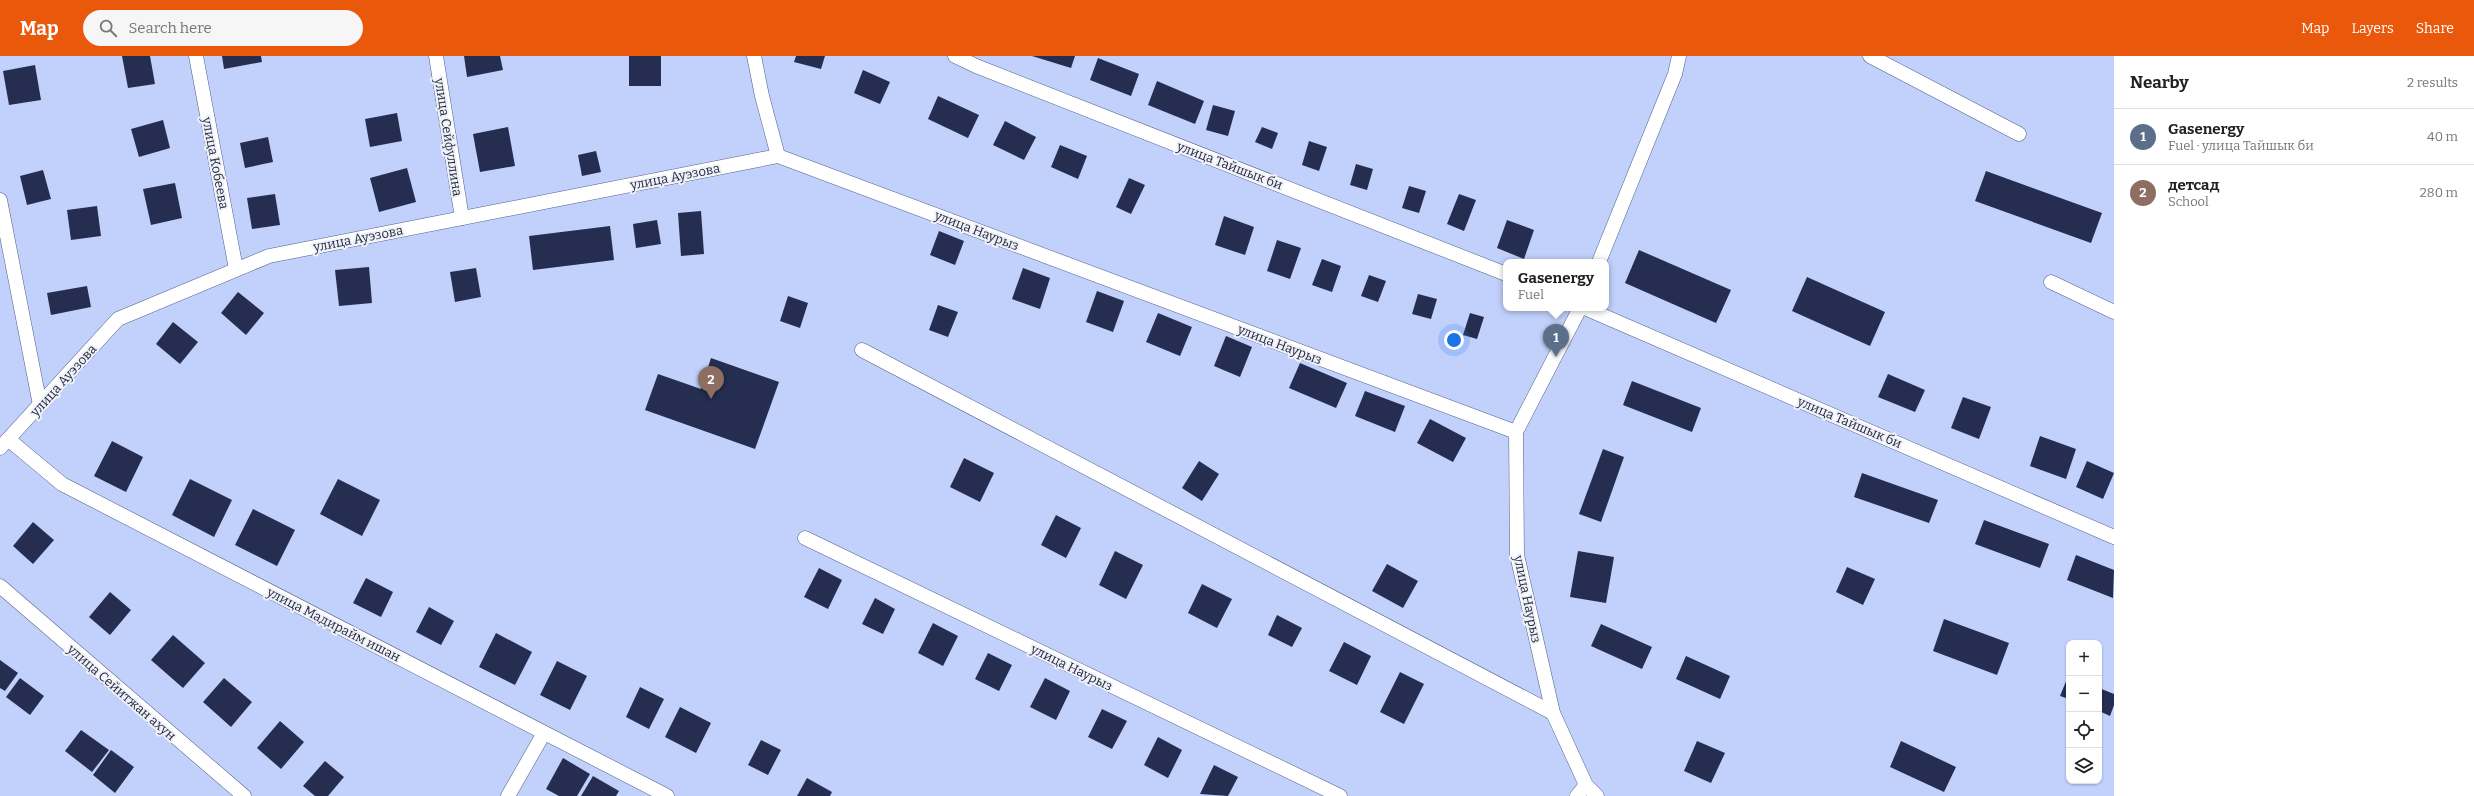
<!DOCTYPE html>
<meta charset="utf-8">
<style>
:root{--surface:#fff;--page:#f6f6f6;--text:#222;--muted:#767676;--line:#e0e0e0;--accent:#ea580c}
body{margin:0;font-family:Bitter,serif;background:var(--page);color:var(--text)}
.controls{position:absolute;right:12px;bottom:12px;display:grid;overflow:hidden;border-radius:8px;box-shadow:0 1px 3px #0004}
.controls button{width:36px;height:36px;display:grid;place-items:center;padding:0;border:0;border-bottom:1px solid var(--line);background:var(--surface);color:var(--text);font:20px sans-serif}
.you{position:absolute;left:1454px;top:284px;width:14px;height:14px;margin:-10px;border:3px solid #fff;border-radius:50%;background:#1a73e8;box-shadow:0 0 0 6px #1a73e833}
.badge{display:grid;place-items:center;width:26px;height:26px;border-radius:50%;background:var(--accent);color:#fff;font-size:13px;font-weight:700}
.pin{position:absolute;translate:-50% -33px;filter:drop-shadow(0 1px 2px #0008)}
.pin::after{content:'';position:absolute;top:21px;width:14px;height:12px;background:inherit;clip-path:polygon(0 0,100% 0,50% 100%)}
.popup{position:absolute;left:1503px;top:203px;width:106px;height:52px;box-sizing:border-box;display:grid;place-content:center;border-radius:8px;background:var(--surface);filter:drop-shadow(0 1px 3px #0005);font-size:13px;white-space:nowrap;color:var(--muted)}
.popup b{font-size:15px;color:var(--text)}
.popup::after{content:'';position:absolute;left:50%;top:100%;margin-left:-8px;border:8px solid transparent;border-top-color:var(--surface)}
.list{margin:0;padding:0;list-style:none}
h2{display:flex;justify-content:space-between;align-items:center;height:52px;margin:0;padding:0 16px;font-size:17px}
h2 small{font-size:13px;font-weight:400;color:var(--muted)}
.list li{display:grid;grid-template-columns:26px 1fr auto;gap:12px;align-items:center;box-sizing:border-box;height:56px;padding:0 16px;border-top:1px solid var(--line)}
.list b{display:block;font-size:15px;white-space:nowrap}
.list p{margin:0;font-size:13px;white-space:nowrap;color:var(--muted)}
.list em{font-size:13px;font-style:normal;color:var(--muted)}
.icon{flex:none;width:22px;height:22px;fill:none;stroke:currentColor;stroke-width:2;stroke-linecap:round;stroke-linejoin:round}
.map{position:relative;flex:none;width:2114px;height:740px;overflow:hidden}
header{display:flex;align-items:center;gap:24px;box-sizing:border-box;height:56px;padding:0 20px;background:var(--accent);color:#fff}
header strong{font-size:19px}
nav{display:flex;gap:22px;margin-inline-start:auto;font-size:14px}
.search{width:280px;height:36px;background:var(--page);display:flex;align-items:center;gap:10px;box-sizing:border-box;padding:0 14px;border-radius:22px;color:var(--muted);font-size:15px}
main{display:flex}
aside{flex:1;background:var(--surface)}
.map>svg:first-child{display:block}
.building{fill:#252e50}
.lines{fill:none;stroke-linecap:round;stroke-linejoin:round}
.minor-casing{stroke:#546086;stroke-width:15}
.minor{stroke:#fff;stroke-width:14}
.labels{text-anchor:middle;stroke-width:4;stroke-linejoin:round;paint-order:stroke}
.street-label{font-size:13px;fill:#1f2434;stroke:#eff2fb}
</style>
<header>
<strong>Map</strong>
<div class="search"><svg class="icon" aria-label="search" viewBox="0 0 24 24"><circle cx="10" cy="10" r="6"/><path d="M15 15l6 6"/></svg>Search here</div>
<nav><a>Map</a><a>Layers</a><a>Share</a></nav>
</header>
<main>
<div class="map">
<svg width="2114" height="740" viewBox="0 0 2114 740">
<rect width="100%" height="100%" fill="#c2d1fc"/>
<g class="building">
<path d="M 122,0 L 150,0 L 155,28 L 128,32 Z"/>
<path d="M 222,0 L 261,0 L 262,6 L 224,13 Z"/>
<path d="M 464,0 L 500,0 L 503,14 L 467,21 Z"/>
<rect x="629" y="0" width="32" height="30"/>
<path d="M 796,0 L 825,0 L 821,13 L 794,6 Z"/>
<path d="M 1032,0 L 1075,0 L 1071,12 Z"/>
<path d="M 1098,2 L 1139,18 L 1131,40 L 1090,24 Z"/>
<path d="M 35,9 L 41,44 L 9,49 L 3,15 Z"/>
<path d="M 863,14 L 890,26 L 880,48 L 854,37 Z"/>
<path d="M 1157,25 L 1204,45 L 1195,68 L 1148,49 Z"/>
<path d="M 938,40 L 979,59 L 968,82 L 928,63 Z"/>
<path d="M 1213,49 L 1235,55 L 1228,80 L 1206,74 Z"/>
<path d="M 397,57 L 402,85 L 370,91 L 365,63 Z"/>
<path d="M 163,64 L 170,92 L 139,101 L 131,73 Z"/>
<path d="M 1005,65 L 1036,81 L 1024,104 L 993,89 Z"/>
<path d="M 508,71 L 515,110 L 480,116 L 473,78 Z"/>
<path d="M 1262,71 L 1278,77 L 1272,93 L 1255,86 Z"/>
<path d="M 268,81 L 273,106 L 245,112 L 240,87 Z"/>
<path d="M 1309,85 L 1327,91 L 1319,115 L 1302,109 Z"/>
<path d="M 1060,89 L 1087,100 L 1078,123 L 1051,111 Z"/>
<path d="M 596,95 L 601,116 L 582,120 L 578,99 Z"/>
<path d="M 1356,108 L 1373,113 L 1367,134 L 1350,129 Z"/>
<path d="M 407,112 L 416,146 L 379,156 L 370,122 Z"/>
<path d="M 43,114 L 51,143 L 27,149 L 20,120 Z"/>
<path d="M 1986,115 L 2102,157 L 2091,187 L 1975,145 Z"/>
<path d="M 1129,122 L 1145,129 L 1131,158 L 1116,151 Z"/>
<path d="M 175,127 L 182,162 L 151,169 L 143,133 Z"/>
<path d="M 1409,130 L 1426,135 L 1419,157 L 1402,152 Z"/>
<path d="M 275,138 L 280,169 L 252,173 L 247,142 Z"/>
<path d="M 1459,138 L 1476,144 L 1464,175 L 1447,168 Z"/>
<path d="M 97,150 L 101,180 L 71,184 L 67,154 Z"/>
<path d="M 701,155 L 704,198 L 681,200 L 678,157 Z"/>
<path d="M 1224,160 L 1254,171 L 1245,199 L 1215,189 Z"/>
<path d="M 657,164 L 661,188 L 636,192 L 633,168 Z"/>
<path d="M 1507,164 L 1534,174 L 1524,203 L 1497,192 Z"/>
<path d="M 610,170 L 614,204 L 533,214 L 529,180 Z"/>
<path d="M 939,175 L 964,185 L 955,209 L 930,199 Z"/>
<path d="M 1277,184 L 1301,192 L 1290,223 L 1267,215 Z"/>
<path d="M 1639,194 L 1731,234 L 1716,267 L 1625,227 Z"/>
<path d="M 1322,203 L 1341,210 L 1332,236 L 1312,229 Z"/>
<path d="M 369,211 L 372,247 L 339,250 L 335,214 Z"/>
<path d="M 476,212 L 481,241 L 455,246 L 450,216 Z"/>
<path d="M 1023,212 L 1050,222 L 1040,253 L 1012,243 Z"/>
<path d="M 1369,219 L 1386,225 L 1378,246 L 1361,240 Z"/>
<path d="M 1807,221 L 1885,256 L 1870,290 L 1792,255 Z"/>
<path d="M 87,230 L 91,251 L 51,259 L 47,237 Z"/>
<path d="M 1097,235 L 1124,245 L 1113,276 L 1086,266 Z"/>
<path d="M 238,236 L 264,257 L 246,279 L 221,257 Z"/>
<path d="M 1418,238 L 1437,243 L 1431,263 L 1412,258 Z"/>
<path d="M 788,240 L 808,247 L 800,272 L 780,265 Z"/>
<path d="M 938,249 L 958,256 L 948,281 L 929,274 Z"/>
<path d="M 1158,257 L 1192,271 L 1180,300 L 1146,286 Z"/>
<path d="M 1470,257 L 1484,261 L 1477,283 L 1463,279 Z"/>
<path d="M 173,266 L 198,286 L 180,308 L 156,288 Z"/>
<path d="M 1226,280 L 1252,291 L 1240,321 L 1214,310 Z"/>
<path d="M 711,302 L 779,326 L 755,393 L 645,354 L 658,318 L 701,333 Z"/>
<path d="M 1300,307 L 1347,327 L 1336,352 L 1289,332 Z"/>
<path d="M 1888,318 L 1925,334 L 1915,356 L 1878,341 Z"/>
<path d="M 1632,325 L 1701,352 L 1692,376 L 1623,349 Z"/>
<path d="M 1365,335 L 1405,350 L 1395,376 L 1355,360 Z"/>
<path d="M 1963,341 L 1991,351 L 1979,383 L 1951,372 Z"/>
<path d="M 1430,363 L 1466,382 L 1453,406 L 1417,387 Z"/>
<path d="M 2040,380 L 2076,393 L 2066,423 L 2030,410 Z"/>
<path d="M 112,385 L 143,401 L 126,436 L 94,420 Z"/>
<path d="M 1603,393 L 1624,401 L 1601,466 L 1579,458 Z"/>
<path d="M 964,402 L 994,417 L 980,446 L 950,431 Z"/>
<path d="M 1199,405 L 1219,418 L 1202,445 L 1182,432 Z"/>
<path d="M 2087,405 L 2114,417 L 2103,443 L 2076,431 Z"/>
<path d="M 1862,417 L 1938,444 L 1929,467 L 1854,441 Z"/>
<path d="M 190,423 L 232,444 L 214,481 L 172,459 Z"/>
<path d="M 338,423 L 380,444 L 362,480 L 320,458 Z"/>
<path d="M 253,453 L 295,474 L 277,510 L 235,489 Z"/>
<path d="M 1056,459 L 1081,472 L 1066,502 L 1041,489 Z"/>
<path d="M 1984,464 L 2049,488 L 2040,512 L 1975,488 Z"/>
<path d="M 33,466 L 54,484 L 33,508 L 13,490 Z"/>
<path d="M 1115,495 L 1143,509 L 1126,543 L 1099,529 Z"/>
<path d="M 1578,495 L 1614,501 L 1606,547 L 1570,541 Z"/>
<path d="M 2076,499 L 2114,514 L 2113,542 L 2067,524 Z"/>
<path d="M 1387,508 L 1418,525 L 1403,552 L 1372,535 Z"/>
<path d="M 1847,511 L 1875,523 L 1863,549 L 1836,536 Z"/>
<path d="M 819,512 L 842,524 L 828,553 L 804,541 Z"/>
<path d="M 366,522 L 393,536 L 381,561 L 353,547 Z"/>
<path d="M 1202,528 L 1232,543 L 1217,572 L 1188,557 Z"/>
<path d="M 110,536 L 131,554 L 110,579 L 89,561 Z"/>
<path d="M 875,542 L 895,553 L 883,578 L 862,568 Z"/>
<path d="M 429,551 L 454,565 L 441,589 L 416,576 Z"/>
<path d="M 1277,559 L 1302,572 L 1292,591 L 1268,579 Z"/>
<path d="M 1944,563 L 2009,587 L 1997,619 L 1933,595 Z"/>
<path d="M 933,567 L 958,580 L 943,610 L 918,597 Z"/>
<path d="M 1601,568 L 1652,591 L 1642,613 L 1591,590 Z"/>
<path d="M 496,577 L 532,596 L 515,629 L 479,611 Z"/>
<path d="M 173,579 L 205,607 L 183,632 L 151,604 Z"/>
<path d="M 1344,586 L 1371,600 L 1357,629 L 1329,615 Z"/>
<path d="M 988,597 L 1012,609 L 999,635 L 975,623 Z"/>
<path d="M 1686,600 L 1730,620 L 1720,643 L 1676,623 Z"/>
<path d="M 0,604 L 18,617 L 5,635 L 0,632 Z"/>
<path d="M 557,605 L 587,620 L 570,654 L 540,639 Z"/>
<path d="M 1400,616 L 1424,628 L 1404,668 L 1380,656 Z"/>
<path d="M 2069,618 L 2069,643 L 2060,640 Z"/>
<path d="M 20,622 L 44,640 L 30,659 L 6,641 Z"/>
<path d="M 224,622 L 252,646 L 231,671 L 203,646 Z"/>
<path d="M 1045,622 L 1070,635 L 1056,664 L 1030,651 Z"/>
<path d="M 640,631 L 664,643 L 649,673 L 626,661 Z"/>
<path d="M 2099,632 L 2114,638 L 2114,649 L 2110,660 L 2099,655 Z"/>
<path d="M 680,651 L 711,667 L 696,697 L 665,681 Z"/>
<path d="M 1102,653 L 1127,665 L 1112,693 L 1088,681 Z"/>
<path d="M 280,665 L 304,686 L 281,713 L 257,692 Z"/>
<path d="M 81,674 L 109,694 L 92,716 L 65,695 Z"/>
<path d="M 1158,681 L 1182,694 L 1168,722 L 1144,709 Z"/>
<path d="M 761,684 L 781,694 L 768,719 L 748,709 Z"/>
<path d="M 1697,685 L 1725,697 L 1711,727 L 1684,715 Z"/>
<path d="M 1901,685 L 1956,711 L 1944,736 L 1890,711 Z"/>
<path d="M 111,694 L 134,711 L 115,737 L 93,719 Z"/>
<path d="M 563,702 L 590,718 L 577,740 L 559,740 L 546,733 Z"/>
<path d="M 325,705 L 344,721 L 328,740 L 315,740 L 303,730 Z"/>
<path d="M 1214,709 L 1238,721 L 1228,740 L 1200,738 Z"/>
<path d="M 593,720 L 619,735 L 616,740 L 581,740 Z"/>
<path d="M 807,722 L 832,736 L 830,740 L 797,740 Z"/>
</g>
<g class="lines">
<g class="minor-casing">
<g id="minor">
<path d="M 196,0 L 236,213"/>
<path d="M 436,0 L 462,162"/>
<path d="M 754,0 L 762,40 L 778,100"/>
<path d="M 955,0 L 976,10 L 1506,218"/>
<path d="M 1870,0 L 2019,78"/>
<path d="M 778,100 L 1516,376 L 1517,499 L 1553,657 L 1586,729 L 1597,740"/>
<path d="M 0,144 L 40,349"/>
<path d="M 1599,206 L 1675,18 L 1679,0"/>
<path d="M 2051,226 L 2114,256"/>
<path d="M 1585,252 L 2114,481"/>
<path d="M 862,294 L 1553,657"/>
<path d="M 1516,376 L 1580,252"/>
<path d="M 8,383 L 62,428 L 667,740"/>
<path d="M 0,392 L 118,263 L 269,200 L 778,100"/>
<path d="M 805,482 L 1340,740"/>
<path d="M 0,530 L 244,740"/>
<path d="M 508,740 L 544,677"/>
<path d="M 1577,740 L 1586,729"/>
</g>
</g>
<use href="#minor" class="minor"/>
</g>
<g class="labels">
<g class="street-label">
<text transform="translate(449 81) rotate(81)" y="5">улица Сейфуллина</text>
<text transform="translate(216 107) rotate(79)" y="5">улица Кобеева</text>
<text transform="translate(1230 109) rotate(21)" y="5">улица Тайшык би</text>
<text transform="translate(675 120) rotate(-11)" y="5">улица Ауэзова</text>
<text transform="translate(977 174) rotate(21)" y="5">улица Наурыз</text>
<text transform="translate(358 182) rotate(-11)" y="5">улица Ауэзова</text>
<text transform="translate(1280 288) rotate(21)" y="5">улица Наурыз</text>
<text transform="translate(63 324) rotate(-48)" y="5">улица Ауэзова</text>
<text transform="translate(1850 366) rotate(23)" y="5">улица Тайшык би</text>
<text transform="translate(1528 543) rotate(78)" y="5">улица Наурыз</text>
<text transform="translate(334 568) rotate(27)" y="5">улица Мадирайм ишан</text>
<text transform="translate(1072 611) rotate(26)" y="5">улица Наурыз</text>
<text transform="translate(122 636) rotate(41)" y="5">улица Сейитжан ахун</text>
</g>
</g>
</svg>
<div class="controls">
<button>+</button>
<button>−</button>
<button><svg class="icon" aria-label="locate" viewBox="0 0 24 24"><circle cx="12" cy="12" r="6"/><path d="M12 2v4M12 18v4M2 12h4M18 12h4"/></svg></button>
<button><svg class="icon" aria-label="layers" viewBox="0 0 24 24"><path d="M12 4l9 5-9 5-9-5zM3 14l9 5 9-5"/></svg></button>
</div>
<div class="you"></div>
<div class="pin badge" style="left:1556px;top:301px;background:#5c6f8a">1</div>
<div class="popup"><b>Gasenergy</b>Fuel</div>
<div class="pin badge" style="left:711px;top:343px;background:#8d6e63">2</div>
</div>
<aside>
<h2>Nearby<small>2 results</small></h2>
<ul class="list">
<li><span class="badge" style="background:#5c6f8a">1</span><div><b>Gasenergy</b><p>Fuel · улица Тайшык би</p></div><em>40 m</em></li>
<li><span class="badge" style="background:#8d6e63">2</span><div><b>детсад</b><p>School</p></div><em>280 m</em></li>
</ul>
</aside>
</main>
